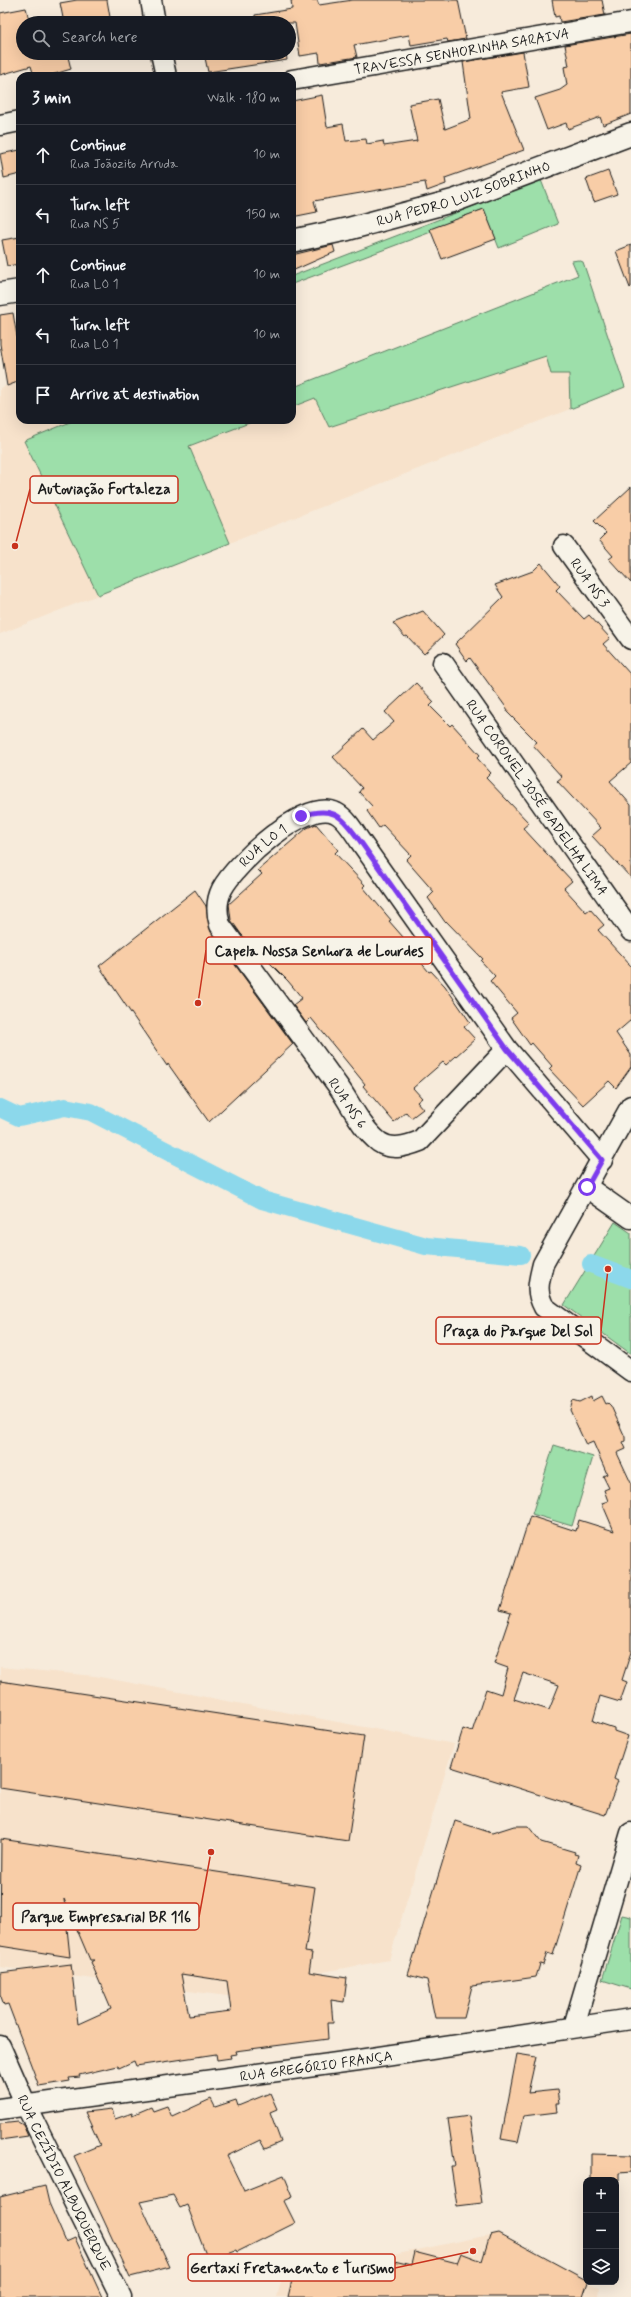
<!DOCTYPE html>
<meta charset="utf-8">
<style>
:root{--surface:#171b24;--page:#20242c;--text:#f1f3f6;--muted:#9ea1a6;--line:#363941}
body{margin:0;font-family:Mynerve,sans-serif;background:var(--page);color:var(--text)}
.controls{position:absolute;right:12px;bottom:12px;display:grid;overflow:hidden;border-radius:8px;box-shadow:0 4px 16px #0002}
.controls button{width:36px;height:36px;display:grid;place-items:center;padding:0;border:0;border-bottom:1px solid var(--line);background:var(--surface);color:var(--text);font:20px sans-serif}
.stop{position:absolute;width:12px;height:12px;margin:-9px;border:3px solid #7c3aed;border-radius:50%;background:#fff}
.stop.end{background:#7c3aed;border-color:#fff;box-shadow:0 1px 4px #0008}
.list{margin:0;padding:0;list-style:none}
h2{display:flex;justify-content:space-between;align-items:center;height:52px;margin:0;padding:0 16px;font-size:17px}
h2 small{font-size:13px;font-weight:400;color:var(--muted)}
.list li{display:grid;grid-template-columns:26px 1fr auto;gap:12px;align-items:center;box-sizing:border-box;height:60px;padding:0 16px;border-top:1px solid var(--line)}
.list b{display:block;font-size:15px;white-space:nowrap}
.list p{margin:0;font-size:13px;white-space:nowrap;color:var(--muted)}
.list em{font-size:13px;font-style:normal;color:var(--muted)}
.icon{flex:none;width:22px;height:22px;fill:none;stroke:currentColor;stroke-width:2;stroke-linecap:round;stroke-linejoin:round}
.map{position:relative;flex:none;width:631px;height:2297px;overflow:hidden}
.search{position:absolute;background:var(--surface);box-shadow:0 4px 16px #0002;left:16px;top:16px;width:280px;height:44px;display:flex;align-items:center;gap:10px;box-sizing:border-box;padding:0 14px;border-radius:22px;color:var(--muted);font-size:15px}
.panel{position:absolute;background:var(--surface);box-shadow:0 4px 16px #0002;left:16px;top:72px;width:280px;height:352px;border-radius:12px}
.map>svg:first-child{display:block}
.built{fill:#f7e2cb}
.green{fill:#9ddfaa;stroke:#5c7e63}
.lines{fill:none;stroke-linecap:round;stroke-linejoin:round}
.canal{stroke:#8cd8eb;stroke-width:18}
.building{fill:#f8cda7;stroke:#1c1c1c;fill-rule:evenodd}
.street-casing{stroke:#1c1c1c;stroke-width:23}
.secondary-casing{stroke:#1c1c1c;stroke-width:25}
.street{stroke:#f7f3e8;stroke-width:20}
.secondary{stroke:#f7f3e8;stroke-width:22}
.route{stroke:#7c3aed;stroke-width:5}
.labels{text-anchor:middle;stroke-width:3;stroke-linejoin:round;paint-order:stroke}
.street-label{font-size:14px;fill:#1c1c1c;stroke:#f7f3e8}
.leader{fill:none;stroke:#c8321e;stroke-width:1.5}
.callout-dot{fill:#c8321e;stroke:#f7f3e8;stroke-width:1.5}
.callout{fill:#f7f3e8;stroke:#c8321e;stroke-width:1.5}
.callout-label{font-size:15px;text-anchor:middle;font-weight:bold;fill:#1c1c1c}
</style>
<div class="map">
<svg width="631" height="2297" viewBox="0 0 631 2297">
<rect width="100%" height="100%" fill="#f7ebdb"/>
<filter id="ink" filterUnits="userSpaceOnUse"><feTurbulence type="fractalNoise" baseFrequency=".025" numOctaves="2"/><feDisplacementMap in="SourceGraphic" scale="8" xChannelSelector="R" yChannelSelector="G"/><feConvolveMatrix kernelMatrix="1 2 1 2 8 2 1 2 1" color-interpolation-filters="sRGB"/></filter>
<g filter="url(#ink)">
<g class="built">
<path d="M 546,356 L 569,374 L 570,409 L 230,543 L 189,446 L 257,420 L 292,420 L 292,407 L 315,398 L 330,427 Z"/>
<path d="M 20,381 L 20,420 L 75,420 L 24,441 L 98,595 L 0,634 L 0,388 Z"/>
<path d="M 0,1667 L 95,1676 L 454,1744 L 389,1960 L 311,1974 L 305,2006 L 0,1967 Z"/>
<path d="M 499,2233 L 586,2280 L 586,2282 L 599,2287 L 598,2297 L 277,2297 L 282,2278 Z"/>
</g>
<g class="green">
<path d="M 541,180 L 558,224 L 499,248 L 484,209 L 431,229 L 431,232 L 292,284 L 292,276 Z"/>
<path d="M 578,260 L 583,262 L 625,387 L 570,409 L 569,374 L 551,374 L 546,356 L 329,427 L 315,398 L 292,407 L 292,382 L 294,387 L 578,275 L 572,261 Z"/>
<path d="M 75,420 L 257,420 L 189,446 L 230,543 L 98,595 L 24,441 Z"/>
<path d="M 615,1222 L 631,1233 L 631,1354 L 564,1305 Z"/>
<path d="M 554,1445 L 593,1457 L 572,1526 L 532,1514 Z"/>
<path d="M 622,1915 L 631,1917 L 631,1989 L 602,1980 Z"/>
</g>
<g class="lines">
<g class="canal">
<path d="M 0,1108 L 19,1117 L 65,1107 L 91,1112 L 262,1200 L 426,1246 L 521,1255"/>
<path d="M 591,1264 L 631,1279"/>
</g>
</g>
<g class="building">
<path d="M 77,0 L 107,0 L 111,23 L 64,23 L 60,3 Z"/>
<path d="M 291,0 L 317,0 L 319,5 L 353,0 L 458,0 L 466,39 L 448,42 L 447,39 L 411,45 L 409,35 L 354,45 L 357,57 L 320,63 L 319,53 L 300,56 L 295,23 L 255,23 L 255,15 L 292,9 Z"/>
<path d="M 552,0 L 602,0 L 605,15 L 560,22 L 559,16 L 555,17 Z"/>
<path d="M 26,8 L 30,23 L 23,23 L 23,53 L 67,53 L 71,69 L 48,76 L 34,76 L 31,66 L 0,75 L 0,13 Z"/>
<path d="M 631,34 L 631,114 L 603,125 L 600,117 L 568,129 L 566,123 L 547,130 L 535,98 L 560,90 L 567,85 L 564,67 L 569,66 L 565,45 Z"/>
<path d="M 523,52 L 529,87 L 501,92 L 524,150 L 445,178 L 446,184 L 427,191 L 425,182 L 314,201 L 317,212 L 292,217 L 292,101 L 322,95 L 327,127 L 343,124 L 346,141 L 366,139 L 367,144 L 383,141 L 384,146 L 417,141 L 409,104 L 438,99 L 445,129 L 471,119 L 463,62 Z"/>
<path d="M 204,53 L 286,53 L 287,60 L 208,72 Z"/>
<path d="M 20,150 L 20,174 L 4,178 L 0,154 Z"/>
<path d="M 608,171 L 617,194 L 594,202 L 586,179 Z"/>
<path d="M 484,209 L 496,239 L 442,259 L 430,229 Z"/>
<path d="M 20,237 L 20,264 L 7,266 L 2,240 Z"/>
<path d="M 333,245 L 335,252 L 292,271 L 292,255 Z"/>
<path d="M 631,245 L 631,287 L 630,288 L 616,251 Z"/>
<path d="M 13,313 L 20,354 L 20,381 L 7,386 L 0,344 L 0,315 Z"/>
<path d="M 631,487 L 631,583 L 609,559 L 613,556 L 599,540 L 606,533 L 594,521 Z"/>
<path d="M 541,563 L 560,586 L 556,590 L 584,619 L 589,615 L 610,638 L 603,644 L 631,675 L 631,763 L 610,781 L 631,805 L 631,878 L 592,836 L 601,828 L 557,781 L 562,777 L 533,745 L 537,742 L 507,712 L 508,710 L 470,658 L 467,661 L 455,644 L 503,597 L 495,585 L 533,571 Z"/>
<path d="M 423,611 L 444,635 L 424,654 L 407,636 L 405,637 L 393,623 Z"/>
<path d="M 416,683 L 434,702 L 430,706 L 450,726 L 452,724 L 480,755 L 477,758 L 491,773 L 486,778 L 529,823 L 523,828 L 572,881 L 564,888 L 586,912 L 590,909 L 604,925 L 598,930 L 631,966 L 631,1020 L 616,1033 L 631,1055 L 631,1067 L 616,1088 L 609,1081 L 583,1105 L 549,1069 L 552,1066 L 532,1043 L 530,1045 L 511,1018 L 517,1013 L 490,981 L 495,976 L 481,961 L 483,959 L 446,921 L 445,922 L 428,898 L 434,892 L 406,860 L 411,855 L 383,825 L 379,828 L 367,811 L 372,806 L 359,792 L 362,788 L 333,757 L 363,729 L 373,740 L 394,722 L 385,712 Z"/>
<path d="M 316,824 L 338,850 L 335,853 L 365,885 L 363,887 L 391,920 L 389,921 L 403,937 L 401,939 L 429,972 L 431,971 L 445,986 L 470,1022 L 464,1027 L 475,1039 L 446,1065 L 443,1062 L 413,1088 L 422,1098 L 417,1102 L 423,1109 L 411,1118 L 406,1112 L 394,1122 L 363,1086 L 365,1084 L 311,1018 L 306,1023 L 293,1005 L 302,998 L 288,981 L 241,934 L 231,920 L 229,904 L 262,874 L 258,870 L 307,828 Z"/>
<path d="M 195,890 L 206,906 L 211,932 L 293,1044 L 209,1122 L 168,1064 L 167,1066 L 99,966 Z"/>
<path d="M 592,1396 L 593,1401 L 602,1396 L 606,1404 L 608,1403 L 611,1406 L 625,1437 L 625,1441 L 623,1442 L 626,1449 L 617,1453 L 631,1483 L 631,1652 L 622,1680 L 627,1682 L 620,1702 L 600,1696 L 593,1721 L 614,1728 L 614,1731 L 628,1736 L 614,1779 L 618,1781 L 605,1815 L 451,1767 L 463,1729 L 472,1732 L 486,1689 L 501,1694 L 508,1668 L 494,1663 L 511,1613 L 500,1610 L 530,1516 L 576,1531 L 579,1520 L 614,1531 L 602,1503 L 608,1501 L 604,1490 L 609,1488 L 603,1476 L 607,1474 L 593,1442 L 586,1445 L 570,1410 L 573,1400 L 580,1402 ZM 523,1673 L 559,1685 L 549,1710 L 514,1699 Z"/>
<path d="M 0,1681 L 364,1736 L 348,1841 L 0,1788 Z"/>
<path d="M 455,1821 L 492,1833 L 514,1826 L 528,1826 L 541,1842 L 575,1852 L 574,1854 L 578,1855 L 576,1863 L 581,1865 L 553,1955 L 547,1953 L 543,1965 L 540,1964 L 536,1977 L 472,1986 L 464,2018 L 435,2018 L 427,1980 L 408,1975 Z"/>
<path d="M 1,1839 L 315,1887 L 305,1952 L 312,1953 L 309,1972 L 347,1978 L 344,2002 L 331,2000 L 333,2023 L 327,2023 L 328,2039 L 235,2051 L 236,2054 L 230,2055 L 231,2058 L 217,2060 L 216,2054 L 136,2066 L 134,2061 L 119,2068 L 118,2066 L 79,2075 L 80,2077 L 69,2078 L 70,2081 L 39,2086 L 8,2004 L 4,2005 L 0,1994 L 0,1973 L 71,1964 L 78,2024 L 111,2009 L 91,1962 L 94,1960 L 90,1960 L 64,1899 L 70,1957 L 0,1946 ZM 181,1974 L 227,1981 L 231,2011 L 189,2016 Z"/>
<path d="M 517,2054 L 536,2057 L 528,2093 L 557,2090 L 559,2104 L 556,2104 L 557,2112 L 524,2116 L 518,2142 L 501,2139 Z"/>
<path d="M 270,2093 L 277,2109 L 270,2112 L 281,2142 L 265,2149 L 260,2140 L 227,2156 L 244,2191 L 284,2175 L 293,2197 L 284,2201 L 295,2223 L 237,2252 L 236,2250 L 208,2260 L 187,2205 L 180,2208 L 173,2195 L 140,2202 L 170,2267 L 130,2277 L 74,2156 L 100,2145 L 85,2112 L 112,2109 L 115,2119 L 132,2113 L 132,2115 L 151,2107 L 153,2111 L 167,2106 L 172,2117 L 211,2099 L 215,2107 L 236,2100 L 238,2106 Z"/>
<path d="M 469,2116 L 482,2203 L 457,2206 L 451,2166 L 455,2166 L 448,2119 Z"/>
<path d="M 18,2122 L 23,2125 L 28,2136 L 0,2140 L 0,2124 Z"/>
<path d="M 591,2154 L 631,2155 L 631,2172 L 619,2173 L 619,2180 L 591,2180 Z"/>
<path d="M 45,2186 L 49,2203 L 66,2242 L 75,2238 L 102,2297 L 0,2297 L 0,2197 Z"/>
<path d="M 499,2233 L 586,2280 L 588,2282 L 583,2297 L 288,2297 L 293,2276 L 338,2267 L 380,2278 L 386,2259 L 411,2265 L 414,2252 L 457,2263 L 461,2253 L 482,2261 L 490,2235 Z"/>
</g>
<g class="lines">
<g class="street-casing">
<g id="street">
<path d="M 151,0 L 155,23"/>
<path d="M 161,53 L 166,76"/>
<path id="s1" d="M 292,80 L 631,22"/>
<path d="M 0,125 L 20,121"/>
<path id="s2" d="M 564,546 L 631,639"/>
<path id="s3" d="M 443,663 L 631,931"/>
<path id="s4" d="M 507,1049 L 420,1141 C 407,1146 392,1151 379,1142 C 361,1128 351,1104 338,1086 C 299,1032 259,978 220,925 C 216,912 216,901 222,889 C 235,864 306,797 336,813 C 346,818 354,832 360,841 L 507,1049 L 602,1160"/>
<path d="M 631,1106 L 543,1264 C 539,1281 535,1291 544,1307 L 631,1371"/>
<path d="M 587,1187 L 631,1218"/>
<path d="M 574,2026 L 631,1833"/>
<path id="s5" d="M 0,2046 L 26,2105 L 121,2297"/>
<path id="s6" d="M 0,2109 L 359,2060 L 631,2019"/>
</g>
</g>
<g class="secondary-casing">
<g id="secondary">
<path id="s7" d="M 292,241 L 348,229 L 456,200 L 631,134"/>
<path d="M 0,294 L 20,291"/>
</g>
</g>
<use href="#street" class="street"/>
<use href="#secondary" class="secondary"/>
</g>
</g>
<g class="lines" filter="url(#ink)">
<path class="route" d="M 301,816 C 334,805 341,816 360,841 L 507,1049 L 602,1160 L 587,1187"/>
</g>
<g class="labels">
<g class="street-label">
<text dy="5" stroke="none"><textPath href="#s1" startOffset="172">TRAVESSA SENHORINHA SARAIVA</textPath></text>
<text dy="5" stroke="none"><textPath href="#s7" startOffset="178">RUA PEDRO LUIZ SOBRINHO</textPath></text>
<text dy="5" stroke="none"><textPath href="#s2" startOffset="45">RUA NS 3</textPath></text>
<text dy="5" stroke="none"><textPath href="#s3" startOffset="164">RUA CORONEL JOSÉ GADELHA LIMA</textPath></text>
<text dy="5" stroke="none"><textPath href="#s4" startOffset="536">RUA LO 1</textPath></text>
<text transform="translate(348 1103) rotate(56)" y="5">RUA NS 6</text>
<text dy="5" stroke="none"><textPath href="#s6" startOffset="319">RUA GREGÓRIO FRANÇA</textPath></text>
<text dy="5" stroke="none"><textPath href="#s5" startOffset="151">RUA CEZÍDIO ALBUQUERQUE</textPath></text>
</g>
</g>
<path class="leader" d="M15 546L30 489M198 1003L206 950M608 1269L601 1331M211 1852L199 1917M473 2251L395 2268"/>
<g class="callout-dot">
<circle cx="15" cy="546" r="4"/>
<circle cx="198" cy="1003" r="4"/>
<circle cx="608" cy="1269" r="4"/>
<circle cx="211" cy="1852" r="4"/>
<circle cx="473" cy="2251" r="4"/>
</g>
<g class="callout">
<rect x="30" y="476" width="148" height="27" rx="4"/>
<rect x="206" y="937" width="226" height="27" rx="4"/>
<rect x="436" y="1317" width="165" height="27" rx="4"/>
<rect x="13" y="1903" width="186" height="27" rx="4"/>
<rect x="188" y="2254" width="207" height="27" rx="4"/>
</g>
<g class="callout-label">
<text x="104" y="494">Autoviação Fortaleza</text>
<text x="319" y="956">Capela Nossa Senhora de Lourdes</text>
<text x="518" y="1336">Praça do Parque Del Sol</text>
<text x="106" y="1922">Parque Empresarial BR 116</text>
<text x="292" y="2273">Gertaxi Fretamento e Turismo</text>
</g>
</svg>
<div class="controls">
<button>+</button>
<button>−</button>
<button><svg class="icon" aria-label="layers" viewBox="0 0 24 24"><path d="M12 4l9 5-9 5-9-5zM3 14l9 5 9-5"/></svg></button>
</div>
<div class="stop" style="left:587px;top:1187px"></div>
<div class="stop end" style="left:301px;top:816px"></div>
<div class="search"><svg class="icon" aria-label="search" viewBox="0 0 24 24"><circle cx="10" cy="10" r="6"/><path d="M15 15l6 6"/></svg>Search here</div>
<section class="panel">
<h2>3 min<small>Walk · 180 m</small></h2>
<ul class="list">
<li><svg class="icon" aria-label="ahead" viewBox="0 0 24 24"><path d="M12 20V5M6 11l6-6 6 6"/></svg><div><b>Continue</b><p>Rua Joãozito Arruda</p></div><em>10 m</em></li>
<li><svg class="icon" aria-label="left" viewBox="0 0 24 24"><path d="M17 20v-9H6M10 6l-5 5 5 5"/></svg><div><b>Turn left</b><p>Rua NS 5</p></div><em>150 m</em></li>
<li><svg class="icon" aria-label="ahead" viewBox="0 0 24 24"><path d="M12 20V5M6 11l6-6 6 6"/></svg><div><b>Continue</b><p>Rua LO 1</p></div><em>10 m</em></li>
<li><svg class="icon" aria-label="left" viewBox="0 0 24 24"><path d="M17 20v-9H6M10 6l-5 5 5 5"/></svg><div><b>Turn left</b><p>Rua LO 1</p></div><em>10 m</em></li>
<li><svg class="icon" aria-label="arrive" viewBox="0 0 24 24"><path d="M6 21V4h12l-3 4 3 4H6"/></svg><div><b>Arrive at destination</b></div></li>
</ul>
</section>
</div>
